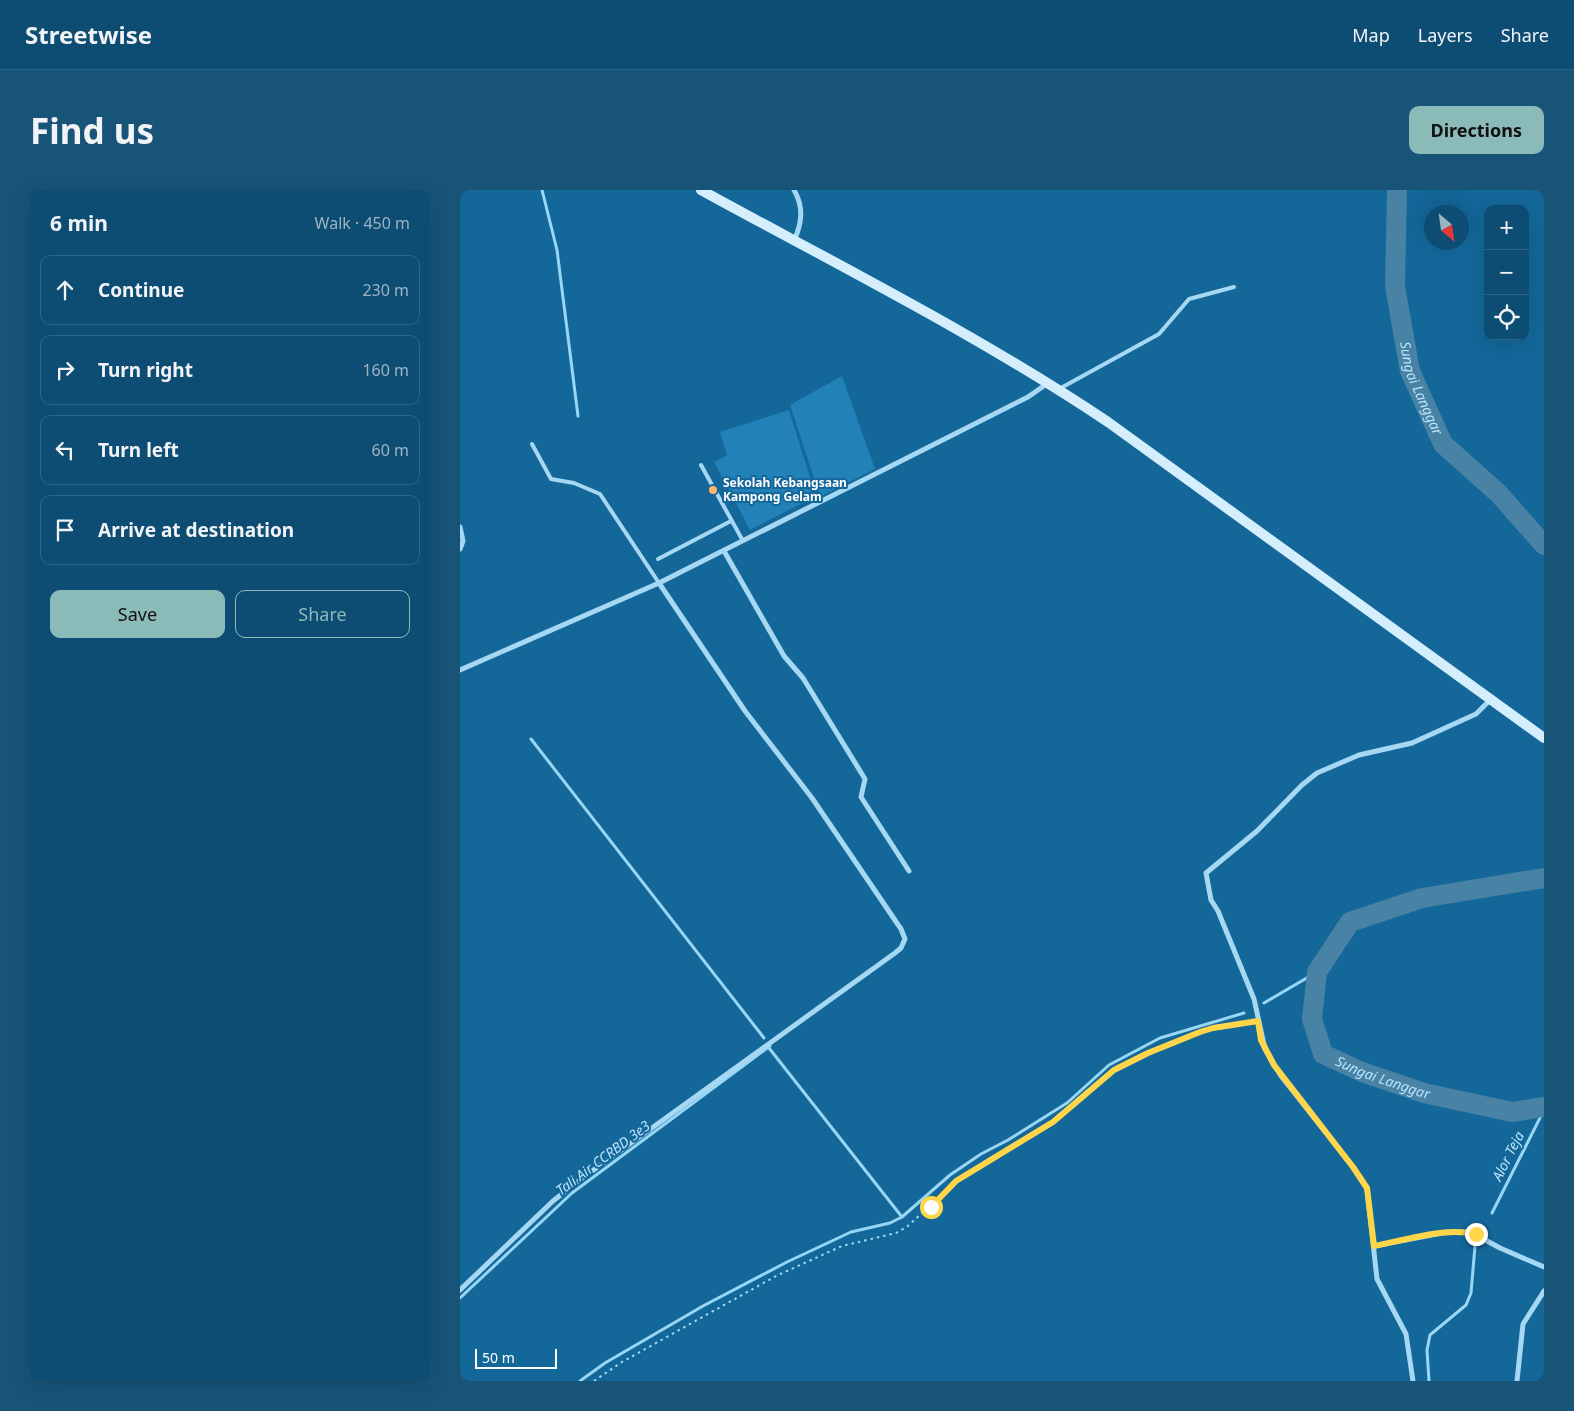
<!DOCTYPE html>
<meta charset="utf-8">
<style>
:root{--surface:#0e4d73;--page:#175478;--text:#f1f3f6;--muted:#9bb4c4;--line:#2e6485;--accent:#8bbbb9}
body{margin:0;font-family:"Noto Sans",sans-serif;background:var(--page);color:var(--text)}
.controls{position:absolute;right:15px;top:15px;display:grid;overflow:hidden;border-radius:10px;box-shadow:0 5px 20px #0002}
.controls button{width:45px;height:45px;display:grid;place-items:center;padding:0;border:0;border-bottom:1px solid var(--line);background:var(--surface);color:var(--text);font:25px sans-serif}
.compass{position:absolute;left:964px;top:15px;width:45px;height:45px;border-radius:50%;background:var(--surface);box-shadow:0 5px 20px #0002;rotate:151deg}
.scale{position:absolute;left:15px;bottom:12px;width:82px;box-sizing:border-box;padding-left:5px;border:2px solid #fff;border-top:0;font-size:14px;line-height:18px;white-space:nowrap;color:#fff;-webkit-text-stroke:4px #136799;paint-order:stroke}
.stop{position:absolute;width:15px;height:15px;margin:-11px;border:4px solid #ffd54a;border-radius:50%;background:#fff}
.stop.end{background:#ffd54a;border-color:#fff;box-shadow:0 1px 5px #0008}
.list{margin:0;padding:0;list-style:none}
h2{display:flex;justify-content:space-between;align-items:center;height:65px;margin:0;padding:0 20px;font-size:21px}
h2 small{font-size:16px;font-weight:400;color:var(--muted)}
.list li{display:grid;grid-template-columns:32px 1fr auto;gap:15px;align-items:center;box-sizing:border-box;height:70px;margin:0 10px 10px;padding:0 10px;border:1px solid var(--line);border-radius:10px}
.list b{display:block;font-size:19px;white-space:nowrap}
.list em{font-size:16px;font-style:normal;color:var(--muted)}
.actions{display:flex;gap:10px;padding:15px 20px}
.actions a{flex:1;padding:11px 0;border:1px solid var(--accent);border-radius:10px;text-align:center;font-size:18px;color:var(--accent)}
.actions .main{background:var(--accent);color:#111}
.icon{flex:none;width:28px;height:28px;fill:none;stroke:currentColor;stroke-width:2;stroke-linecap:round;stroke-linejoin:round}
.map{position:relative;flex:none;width:1084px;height:1191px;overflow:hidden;border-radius:10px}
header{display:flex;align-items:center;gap:30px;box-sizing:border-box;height:70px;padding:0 25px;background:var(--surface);border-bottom:1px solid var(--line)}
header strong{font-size:24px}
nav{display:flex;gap:28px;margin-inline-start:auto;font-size:18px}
.intro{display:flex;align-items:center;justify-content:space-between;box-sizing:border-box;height:120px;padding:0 30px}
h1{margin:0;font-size:35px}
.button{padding:12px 22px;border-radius:10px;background:var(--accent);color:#111;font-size:18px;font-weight:700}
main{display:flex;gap:30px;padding:0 30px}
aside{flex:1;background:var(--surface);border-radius:10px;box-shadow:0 5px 20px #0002}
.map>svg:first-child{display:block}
.green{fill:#2281b6}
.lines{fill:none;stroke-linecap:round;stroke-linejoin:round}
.stream{stroke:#98d6f6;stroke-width:3}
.river{stroke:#4882a5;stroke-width:20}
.path{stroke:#a6d8f3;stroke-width:2;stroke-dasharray:2.5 4;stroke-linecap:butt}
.lane{stroke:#a6d8f3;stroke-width:4}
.street{stroke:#a6d8f3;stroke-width:5}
.secondary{stroke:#d5eefd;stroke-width:10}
.route{stroke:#ffd54a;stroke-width:6}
.poi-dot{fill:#ffb668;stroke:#136799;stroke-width:2}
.labels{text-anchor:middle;stroke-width:4;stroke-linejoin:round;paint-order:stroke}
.poi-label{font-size:12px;font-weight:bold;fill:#fff;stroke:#136799;text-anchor:start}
.water-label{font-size:14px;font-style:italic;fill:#bae4fa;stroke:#136799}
</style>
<header>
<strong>Streetwise</strong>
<nav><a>Map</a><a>Layers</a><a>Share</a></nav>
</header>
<div class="intro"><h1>Find us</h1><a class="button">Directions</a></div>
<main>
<aside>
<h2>6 min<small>Walk · 450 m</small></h2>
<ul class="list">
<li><svg class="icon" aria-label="ahead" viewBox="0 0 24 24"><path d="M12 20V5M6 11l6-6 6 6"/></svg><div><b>Continue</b></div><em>230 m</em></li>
<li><svg class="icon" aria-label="right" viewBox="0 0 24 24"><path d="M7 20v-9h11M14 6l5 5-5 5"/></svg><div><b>Turn right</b></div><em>160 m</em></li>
<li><svg class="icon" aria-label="left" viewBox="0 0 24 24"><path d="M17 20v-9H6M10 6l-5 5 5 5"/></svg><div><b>Turn left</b></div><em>60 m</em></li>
<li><svg class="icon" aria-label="arrive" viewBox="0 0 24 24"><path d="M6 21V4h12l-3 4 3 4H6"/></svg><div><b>Arrive at destination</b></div></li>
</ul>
<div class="actions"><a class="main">Save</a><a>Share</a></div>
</aside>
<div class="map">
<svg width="1084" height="1191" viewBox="0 0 1084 1191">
<rect width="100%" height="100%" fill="#136799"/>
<g class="green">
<path d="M 382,186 L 415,279 L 360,307 L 330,215 Z"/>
<path d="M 329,220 L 356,306 L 290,340 L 254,272 L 267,265 L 260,242 Z"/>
</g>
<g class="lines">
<g class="stream">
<path d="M 82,0 L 97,60 L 118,226"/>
<path d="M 71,549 L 304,848"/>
<path d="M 804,813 L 857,782"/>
<path d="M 309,858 L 442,1027"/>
<path d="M 1032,1023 L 1084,920"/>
<path d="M 0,1108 L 112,1003 L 310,856"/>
<path d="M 120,1191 L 145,1173 L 243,1116 L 327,1072 L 391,1042 L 430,1033 L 442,1027 L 490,985 L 521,964 L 548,950 L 607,913 L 649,875 L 700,848 L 784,823"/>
<path d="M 969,1191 L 967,1160 L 970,1145 L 1006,1115 L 1011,1103 L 1015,1056"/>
</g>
<g class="river">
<path id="s1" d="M 937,0 L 935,96 L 950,181 L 983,254 L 1039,304 L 1084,355"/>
<path id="s2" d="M 1084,688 L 962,708 L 890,732 L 857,782 L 852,829 L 863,864 L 902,882 L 964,903 L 1052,922 L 1084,917"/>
</g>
<path class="path" d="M 134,1191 L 162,1172 L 316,1086 L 382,1056 L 436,1043 L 448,1036 L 496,991 L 593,932 L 654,880 L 670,871 L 716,851 L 753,838 L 790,833"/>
<g class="lane">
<path d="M 599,199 L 699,144 L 729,109 L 774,97"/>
<path d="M 72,254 L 91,289 L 114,293 L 140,304 L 199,393"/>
<path d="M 241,275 L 283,351"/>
<path d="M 198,369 L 271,331"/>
</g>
<g class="street">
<path d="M 334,51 C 342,33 344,17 334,0"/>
<path d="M 0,337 L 3,351 L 0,359"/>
<path d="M 264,361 L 324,466 L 343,488 L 405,589 L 401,607 L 449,681"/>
<path d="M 0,480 L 199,393 L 568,207 L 588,193"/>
<path d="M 914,1056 L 982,1043 L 1004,1042 L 1016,1045 L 1040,1058 L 1084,1077"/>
<path d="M 0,1100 L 93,1011 L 121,989 L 435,763 L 441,758 L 445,749 L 441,739 L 352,608 L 285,521 L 199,393"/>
<path d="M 953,1191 L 946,1144 L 917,1089 L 907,999 L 893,977 L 821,886 L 805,859 L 794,809 L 758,721 L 751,710 L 746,683 L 797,641 L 842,595 L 857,583 L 899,565 L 952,553 L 1016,524 L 1030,510"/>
<path d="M 1057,1191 L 1063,1134 L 1084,1101"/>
</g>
<path class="secondary" d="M 241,0 C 378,75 518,145 648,232 L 1084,548"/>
</g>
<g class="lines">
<path class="route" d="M 471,1017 L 496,991 L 593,932 L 654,880 L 688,863 L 740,842 L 753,838 L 798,831 L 801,850 L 814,875 L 893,977 L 907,998 L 914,1056 C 947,1050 983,1037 1016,1044"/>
</g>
<circle class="poi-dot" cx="253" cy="300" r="5"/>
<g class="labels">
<g class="poi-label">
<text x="263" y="297">Sekolah Kebangsaan<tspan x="263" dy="14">Kampong Gelam</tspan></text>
</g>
<g class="water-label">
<text dy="5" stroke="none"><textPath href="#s1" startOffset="202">Sungai Langgar</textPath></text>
<text dy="5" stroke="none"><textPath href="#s2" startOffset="408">Sungai Langgar</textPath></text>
<text transform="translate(1048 966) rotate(-63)" y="5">Alor Teja</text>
<text transform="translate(143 968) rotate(-37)" y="5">Tali Air CCRBD 3e3</text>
</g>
</g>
</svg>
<div class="controls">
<button>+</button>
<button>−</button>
<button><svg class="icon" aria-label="locate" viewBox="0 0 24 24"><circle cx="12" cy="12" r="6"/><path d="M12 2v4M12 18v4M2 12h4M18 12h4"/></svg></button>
</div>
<svg class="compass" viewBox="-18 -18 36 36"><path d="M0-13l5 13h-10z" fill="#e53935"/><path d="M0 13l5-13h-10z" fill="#9bb4c4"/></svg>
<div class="scale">50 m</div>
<div class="stop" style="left:471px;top:1017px"></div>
<div class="stop end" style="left:1016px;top:1044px"></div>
</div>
</main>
